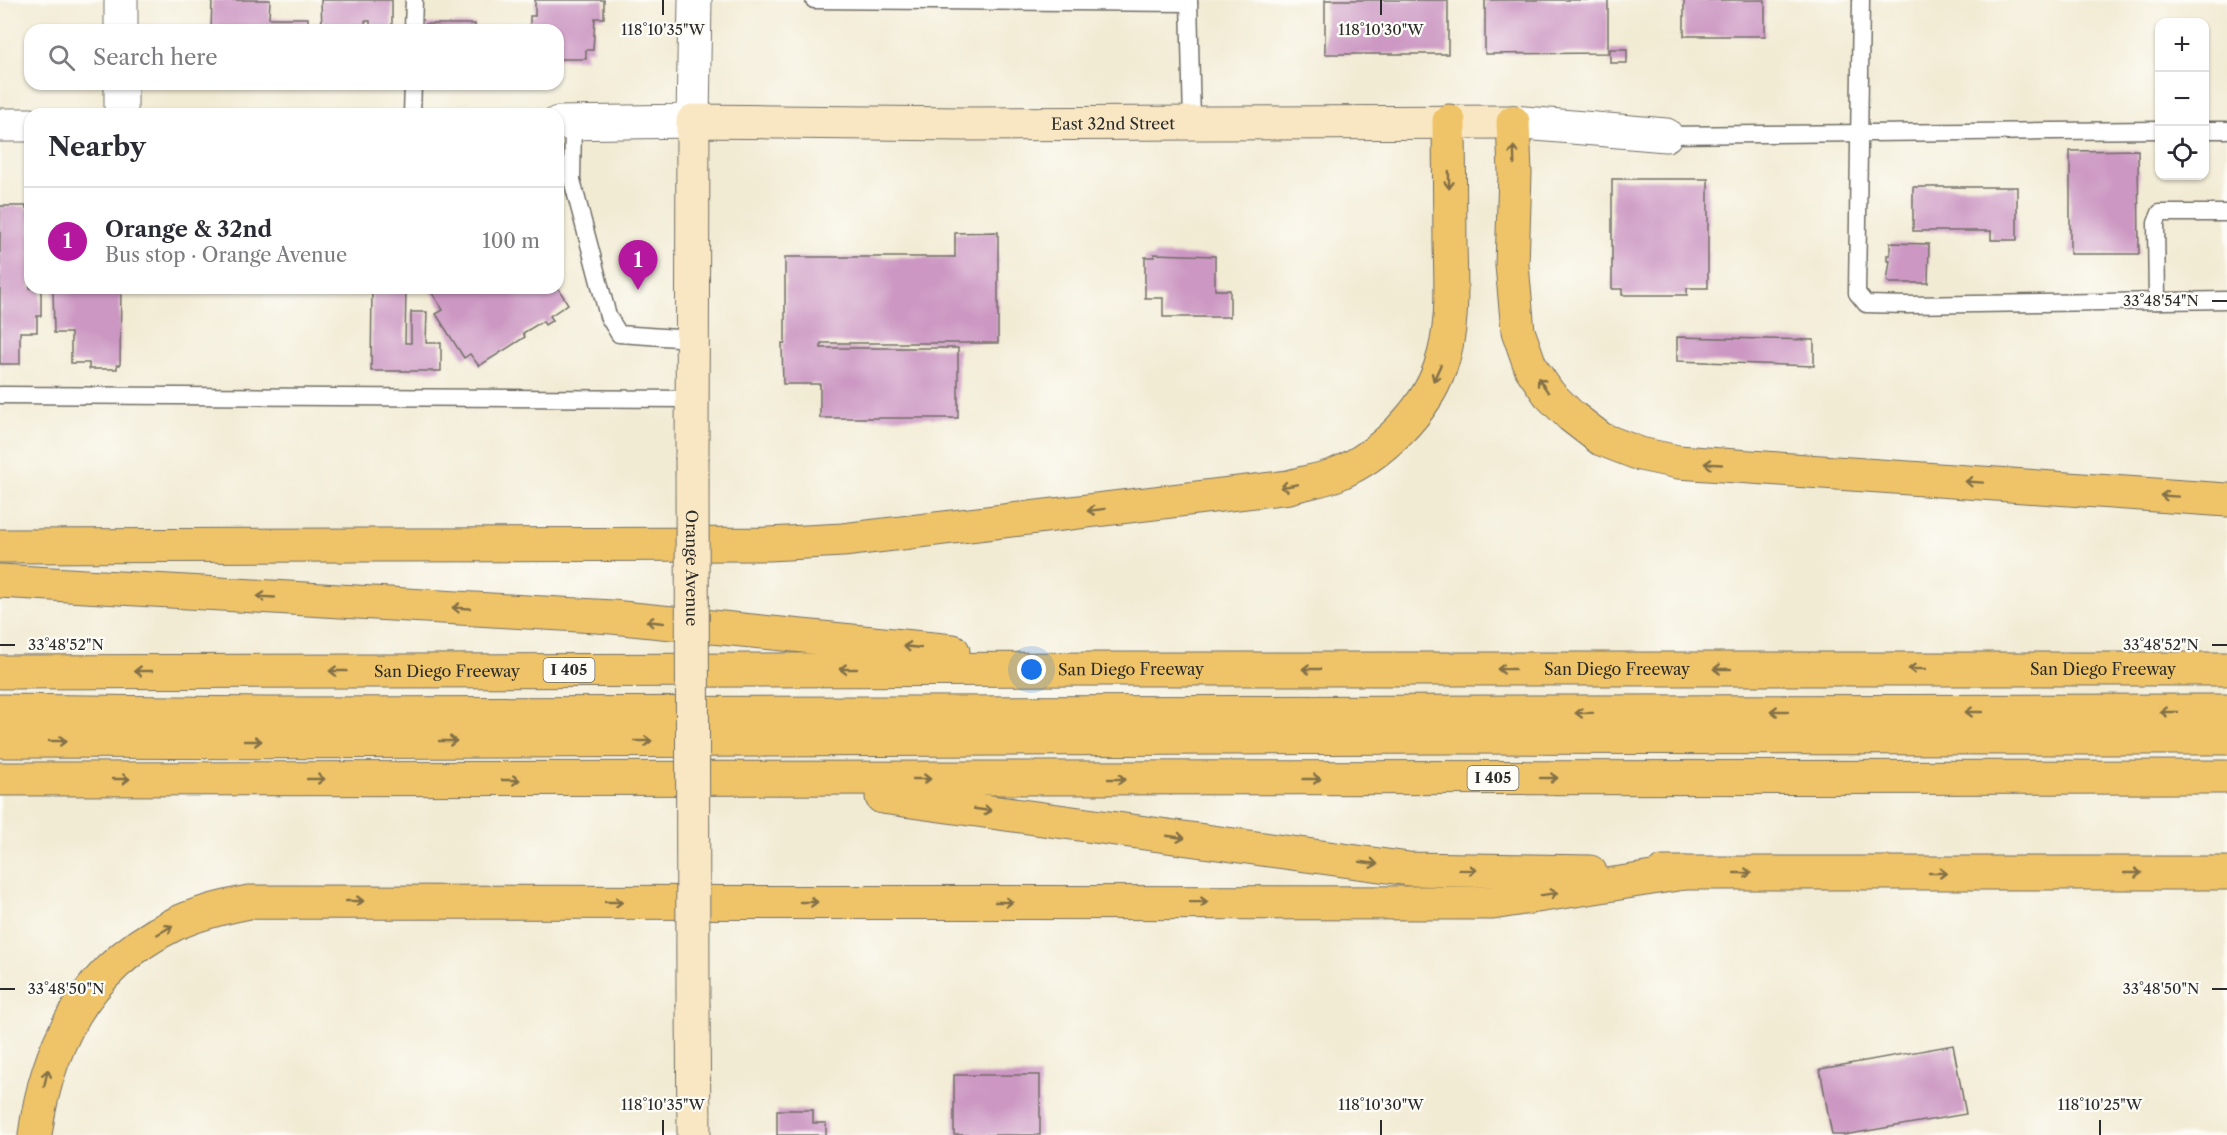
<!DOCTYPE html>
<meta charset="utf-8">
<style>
:root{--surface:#fff;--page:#f7f7f7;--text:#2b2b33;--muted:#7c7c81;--line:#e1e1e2;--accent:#b5179e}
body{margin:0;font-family:"Libre Caslon Text",serif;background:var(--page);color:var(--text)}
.controls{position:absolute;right:18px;top:18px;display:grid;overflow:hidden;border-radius:12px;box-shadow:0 2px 4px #0004}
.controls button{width:54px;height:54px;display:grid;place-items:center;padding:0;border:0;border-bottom:2px solid var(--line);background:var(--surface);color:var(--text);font:30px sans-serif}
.you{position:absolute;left:1032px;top:670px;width:21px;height:21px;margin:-15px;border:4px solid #fff;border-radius:50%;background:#1a73e8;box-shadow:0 0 0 9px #1a73e833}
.badge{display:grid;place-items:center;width:39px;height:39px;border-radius:50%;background:var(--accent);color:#fff;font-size:20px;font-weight:700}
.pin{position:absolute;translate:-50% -50px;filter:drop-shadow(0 2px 3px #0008)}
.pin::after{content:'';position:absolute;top:32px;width:21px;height:18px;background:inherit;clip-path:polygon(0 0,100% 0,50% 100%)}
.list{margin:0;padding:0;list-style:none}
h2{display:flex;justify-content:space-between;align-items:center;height:78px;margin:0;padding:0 24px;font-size:26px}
h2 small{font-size:20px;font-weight:400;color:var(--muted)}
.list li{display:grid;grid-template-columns:39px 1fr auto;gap:18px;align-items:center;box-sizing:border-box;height:108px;padding:0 24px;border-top:2px solid var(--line)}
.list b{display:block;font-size:22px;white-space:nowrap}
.list p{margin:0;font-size:20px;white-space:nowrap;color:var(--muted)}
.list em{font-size:20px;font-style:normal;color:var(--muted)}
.icon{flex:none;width:33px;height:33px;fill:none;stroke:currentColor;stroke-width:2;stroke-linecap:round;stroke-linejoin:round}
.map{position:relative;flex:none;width:2227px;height:1135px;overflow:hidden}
.search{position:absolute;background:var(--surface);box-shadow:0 2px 4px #0004;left:24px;top:24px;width:540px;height:66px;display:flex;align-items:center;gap:15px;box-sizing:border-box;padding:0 21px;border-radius:18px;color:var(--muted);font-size:22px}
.panel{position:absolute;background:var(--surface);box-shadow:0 2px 4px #0004;left:24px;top:108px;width:540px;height:186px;border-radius:18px}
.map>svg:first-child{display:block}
.building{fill:#cc97c3}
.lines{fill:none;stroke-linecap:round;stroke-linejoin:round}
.service-casing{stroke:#716e66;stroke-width:19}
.minor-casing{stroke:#716e66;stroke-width:35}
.tertiary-casing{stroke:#716e66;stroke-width:35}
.secondary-casing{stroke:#716e66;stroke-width:35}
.motorway-casing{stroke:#716e66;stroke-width:35}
.service{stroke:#fff;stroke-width:16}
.minor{stroke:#fff;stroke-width:33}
.tertiary{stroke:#fff;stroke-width:33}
.secondary{stroke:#f9e7c3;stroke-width:33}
.motorway{stroke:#efc469;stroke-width:33}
.secondary-bridge-casing{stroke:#716e66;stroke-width:35;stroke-linecap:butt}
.secondary-bridge{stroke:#f9e7c3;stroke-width:33}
.oneway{stroke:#837047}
.ticks{fill:none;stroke:#2b2b2b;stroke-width:2}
.labels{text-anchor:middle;stroke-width:4.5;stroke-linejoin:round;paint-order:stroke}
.shield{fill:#fdfcf7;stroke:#6a6a68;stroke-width:1.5}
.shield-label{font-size:15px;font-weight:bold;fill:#2b2b2b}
.street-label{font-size:16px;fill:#2b2b2b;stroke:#fdfcf7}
.ticks-label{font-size:15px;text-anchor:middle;fill:#2b2b2b;stroke:#fdfcf7;stroke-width:4.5;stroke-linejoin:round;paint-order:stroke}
</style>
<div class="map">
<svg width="2227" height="1135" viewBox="0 0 2227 1135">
<rect width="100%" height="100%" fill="#fdfcf7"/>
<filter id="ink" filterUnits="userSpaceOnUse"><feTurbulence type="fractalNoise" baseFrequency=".0167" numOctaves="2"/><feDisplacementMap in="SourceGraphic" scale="12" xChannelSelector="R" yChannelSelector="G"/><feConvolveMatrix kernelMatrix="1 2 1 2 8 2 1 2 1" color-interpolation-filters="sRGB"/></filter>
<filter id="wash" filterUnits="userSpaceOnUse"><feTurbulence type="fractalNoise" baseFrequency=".008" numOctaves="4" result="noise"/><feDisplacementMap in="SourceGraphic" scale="24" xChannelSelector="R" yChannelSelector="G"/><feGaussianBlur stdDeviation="1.35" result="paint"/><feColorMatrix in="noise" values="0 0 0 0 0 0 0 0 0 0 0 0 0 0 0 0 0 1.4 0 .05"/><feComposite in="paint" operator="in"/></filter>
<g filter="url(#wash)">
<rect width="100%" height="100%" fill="#f2ebd4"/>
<g id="blocks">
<g class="building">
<path d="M 212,0 L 270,0 L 269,18 L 308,18 L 308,30 L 211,30 Z"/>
<path d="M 321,0 L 392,0 L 392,30 L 370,30 L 370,21 L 365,21 L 365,30 L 322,30 Z"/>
<path d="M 535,0 L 604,0 L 604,18 L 595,18 L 593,50 L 586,50 L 586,59 L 558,59 L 558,30 L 530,30 L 530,16 L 535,16 Z"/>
<rect x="1325" y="0" width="123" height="54"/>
<path d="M 1485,0 L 1608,0 L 1608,53 L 1485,54 Z"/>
<rect x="1684" y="0" width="81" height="36"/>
<rect x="426" y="24" width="49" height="6"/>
<rect x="1610" y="49" width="17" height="14"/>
<path d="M 2138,150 L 2139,254 L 2070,254 L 2070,151 Z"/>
<path d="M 1612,179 L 1708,179 L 1708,288 L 1687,288 L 1687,295 L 1622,295 L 1622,289 L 1612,289 Z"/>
<path d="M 1913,187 L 2017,187 L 2017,240 L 1991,240 L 1991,231 L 1913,231 Z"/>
<path d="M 0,206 L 26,206 L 26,209 L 30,209 L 30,288 L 41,288 L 41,316 L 37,316 L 37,332 L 20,332 L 20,364 L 0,364 Z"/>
<path d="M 998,232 L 998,343 L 821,343 L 821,348 L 958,348 L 958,418 L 820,418 L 820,384 L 783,384 L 782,343 L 785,343 L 785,257 L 955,257 L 955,233 Z"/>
<path d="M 1890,243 L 1929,244 L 1928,283 L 1890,283 L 1887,281 L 1890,261 L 1887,261 L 1887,255 L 1890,255 Z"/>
<path d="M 1154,254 L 1215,256 L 1215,290 L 1230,290 L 1230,317 L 1163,317 L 1163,298 L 1145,298 L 1145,257 L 1154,257 Z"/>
<path d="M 53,288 L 121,288 L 120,365 L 117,365 L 117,369 L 89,369 L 89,363 L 71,363 L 71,333 L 54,333 Z"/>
<path d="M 372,288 L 406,288 L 405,343 L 411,343 L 411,312 L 427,312 L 426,343 L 441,343 L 441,371 L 371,371 Z"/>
<path d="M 429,288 L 558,288 L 568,304 L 550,316 L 553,320 L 545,325 L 543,321 L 523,333 L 525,337 L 479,366 L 470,354 L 464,358 L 436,314 L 443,310 Z"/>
<path d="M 1677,337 L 1814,340 L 1814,366 L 1677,361 Z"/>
<path d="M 1953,1045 L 1966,1114 L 1844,1135 L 1832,1135 L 1820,1069 Z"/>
<rect x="954" y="1075" width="86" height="60"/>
<path d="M 777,1110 L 813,1110 L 813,1123 L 826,1123 L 826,1135 L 777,1135 Z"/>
</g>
</g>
</g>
<g filter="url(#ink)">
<use href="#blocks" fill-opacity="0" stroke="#716e66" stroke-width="1.5"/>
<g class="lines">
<g class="service-casing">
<g id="service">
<path d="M 814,0 L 1189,3"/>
<path d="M 1189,0 L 1192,122"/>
<path d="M 1861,0 L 1857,293 L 1866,304 L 1907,305 L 2227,300"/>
<path d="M 413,30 L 414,0"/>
<path d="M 412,114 L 413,84"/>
<path d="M 573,123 L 572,180 L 608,316 L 619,334 L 692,339"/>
<path d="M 2204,130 L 2227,130"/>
<path d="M 1666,135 L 2160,130"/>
<path d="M 2157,301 L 2156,223 L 2160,213 L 2227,213"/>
<path d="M 0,395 L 692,399"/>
</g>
</g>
<g class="minor-casing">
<g id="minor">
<path d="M 121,30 L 121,0"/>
<path d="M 121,114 L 121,84"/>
<path d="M 1513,122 L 1666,135"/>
</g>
</g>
<g class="tertiary-casing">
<g id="tertiary">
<path d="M 558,123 L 693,121 L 695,0"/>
<path d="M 0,125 L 30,125"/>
</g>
</g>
<g class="secondary-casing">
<g id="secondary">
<path id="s1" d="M 692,457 L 693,121 L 962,124 L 1513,122"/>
<path d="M 693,1007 L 694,1135"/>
</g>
</g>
<g class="motorway-casing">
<g id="motorway">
<path d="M 1513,122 L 1515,173 L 1512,265 L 1518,331 L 1531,368 L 1549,394 L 1571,416 L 1601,439 L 1640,454 L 1678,462 L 2227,500"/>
<path d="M 0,546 L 769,544 L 843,540 L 1289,487 C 1305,482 1323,480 1337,474 C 1380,456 1425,412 1440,368 C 1454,329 1451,285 1450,245 C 1450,204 1449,162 1449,121"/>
<path d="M 0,581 L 612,617 L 953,651"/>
<path id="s2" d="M 0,672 L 1137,669 L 2227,669"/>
<path d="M 0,711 L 266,714 L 2227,711"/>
<path d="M 0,741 C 485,744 970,738 1455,737 C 1712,736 1970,740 2227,738"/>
<path d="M 0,779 L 2227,777"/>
<path d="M 882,797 L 1409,869 L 1590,872"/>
<path d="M 1663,873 L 2227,873"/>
<path d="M 35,1135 C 47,1042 88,966 175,924 C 198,913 224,907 249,902 L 1492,903 L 1684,873"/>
</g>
</g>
<use href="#service" class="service"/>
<use href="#minor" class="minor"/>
<use href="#tertiary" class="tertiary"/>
<use href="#secondary" class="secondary"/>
<use href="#motorway" class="motorway"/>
<g class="secondary-bridge-casing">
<g id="secondary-bridge">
<path id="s3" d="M 692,457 L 693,1007"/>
</g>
</g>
<use href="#secondary-bridge" class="secondary-bridge"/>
</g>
<defs><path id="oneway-shaft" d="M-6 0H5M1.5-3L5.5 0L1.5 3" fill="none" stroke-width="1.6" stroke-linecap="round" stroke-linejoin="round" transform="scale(1.5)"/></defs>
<g class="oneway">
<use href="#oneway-shaft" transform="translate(1514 155) rotate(-92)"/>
<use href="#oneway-shaft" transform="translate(1449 180) rotate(89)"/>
<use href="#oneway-shaft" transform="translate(1437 373) rotate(114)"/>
<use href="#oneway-shaft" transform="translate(1543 385) rotate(-125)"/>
<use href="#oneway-shaft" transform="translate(1713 464) rotate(-177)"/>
<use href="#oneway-shaft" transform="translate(1974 482) rotate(-176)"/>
<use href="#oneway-shaft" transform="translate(1289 486) rotate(169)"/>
<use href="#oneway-shaft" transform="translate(2169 496) rotate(-176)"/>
<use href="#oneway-shaft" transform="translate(1096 510) rotate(173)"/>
<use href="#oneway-shaft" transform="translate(266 597) rotate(-177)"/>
<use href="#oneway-shaft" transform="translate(461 608) rotate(-177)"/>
<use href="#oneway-shaft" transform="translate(655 622) rotate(-174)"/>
<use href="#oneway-shaft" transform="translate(912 647) rotate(-174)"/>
<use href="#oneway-shaft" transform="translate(848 669) rotate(180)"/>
<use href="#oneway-shaft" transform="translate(1311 669) rotate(-180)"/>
<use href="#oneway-shaft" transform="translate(1506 669) rotate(-180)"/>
<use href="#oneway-shaft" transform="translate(1722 669) rotate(-180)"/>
<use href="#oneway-shaft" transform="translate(1917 669) rotate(-180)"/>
<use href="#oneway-shaft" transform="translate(143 671) rotate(180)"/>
<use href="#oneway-shaft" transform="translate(338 671) rotate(180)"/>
<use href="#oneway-shaft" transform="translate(1779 711) rotate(180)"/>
<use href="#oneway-shaft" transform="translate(1974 712) rotate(-180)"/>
<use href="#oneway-shaft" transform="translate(2169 712) rotate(180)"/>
<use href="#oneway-shaft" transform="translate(1584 713) rotate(179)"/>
<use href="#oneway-shaft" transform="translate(58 741)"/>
<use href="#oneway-shaft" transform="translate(253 741)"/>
<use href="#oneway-shaft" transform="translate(448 741)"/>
<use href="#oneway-shaft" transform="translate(643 741)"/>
<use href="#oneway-shaft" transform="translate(1549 778)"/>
<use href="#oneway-shaft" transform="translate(121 779)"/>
<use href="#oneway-shaft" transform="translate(316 779)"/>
<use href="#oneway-shaft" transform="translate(922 779)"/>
<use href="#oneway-shaft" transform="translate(1117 779)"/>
<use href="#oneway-shaft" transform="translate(1312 779)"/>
<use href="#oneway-shaft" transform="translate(511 780)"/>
<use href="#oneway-shaft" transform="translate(983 810) rotate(8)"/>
<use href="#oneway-shaft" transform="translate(1176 837) rotate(8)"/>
<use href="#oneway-shaft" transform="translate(1369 863) rotate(8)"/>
<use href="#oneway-shaft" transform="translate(1468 870) rotate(1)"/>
<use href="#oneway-shaft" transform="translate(1743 873)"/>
<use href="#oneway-shaft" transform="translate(1938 873)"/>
<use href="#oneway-shaft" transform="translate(2133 873)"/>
<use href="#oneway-shaft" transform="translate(1549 894) rotate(-9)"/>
<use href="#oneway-shaft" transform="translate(355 901)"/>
<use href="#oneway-shaft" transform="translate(614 902)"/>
<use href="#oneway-shaft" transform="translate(809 902)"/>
<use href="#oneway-shaft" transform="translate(1004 902)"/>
<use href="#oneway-shaft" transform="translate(1199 902)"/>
<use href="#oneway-shaft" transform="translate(165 930) rotate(-30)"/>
<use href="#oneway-shaft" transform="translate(46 1078) rotate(-77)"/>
</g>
</g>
<path class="ticks" d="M 663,0 L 663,15M 1381,0 L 1381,15M 2212,301 L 2227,301M 0,645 L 15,645M 2212,645 L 2227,645M 0,989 L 15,989M 2212,989 L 2227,989M 663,1120 L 663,1135M 1381,1120 L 1381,1135M 2100,1120 L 2100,1135"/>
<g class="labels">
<g class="shield">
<rect x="543.5" y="658" width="51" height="24" rx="4.5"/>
<rect x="1467.5" y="766" width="51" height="24" rx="4.5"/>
</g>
<g class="shield-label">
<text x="569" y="675">I 405</text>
<text x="1493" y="783">I 405</text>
</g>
<g class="street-label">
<text dy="6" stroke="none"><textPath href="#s1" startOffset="756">East 32nd Street</textPath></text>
<text dy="6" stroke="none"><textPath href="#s3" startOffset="111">Orange Avenue</textPath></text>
<text dy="6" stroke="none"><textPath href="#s2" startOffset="1131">San Diego Freeway</textPath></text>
<text dy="6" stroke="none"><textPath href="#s2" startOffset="1617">San Diego Freeway</textPath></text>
<text dy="6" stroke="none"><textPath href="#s2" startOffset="2103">San Diego Freeway</textPath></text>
<text dy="6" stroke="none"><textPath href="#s2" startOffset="447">San Diego Freeway</textPath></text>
</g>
</g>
<g class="ticks-label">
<text x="663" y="35">118°10'35"W</text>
<text x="1381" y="35">118°10'30"W</text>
<text x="2161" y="306">33°48'54"N</text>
<text x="66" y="650">33°48'52"N</text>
<text x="2161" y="650">33°48'52"N</text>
<text x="66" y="994">33°48'50"N</text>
<text x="2161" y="994">33°48'50"N</text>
<text x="663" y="1110">118°10'35"W</text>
<text x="1381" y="1110">118°10'30"W</text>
<text x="2100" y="1110">118°10'25"W</text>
</g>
</svg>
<div class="controls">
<button>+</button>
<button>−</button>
<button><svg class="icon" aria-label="locate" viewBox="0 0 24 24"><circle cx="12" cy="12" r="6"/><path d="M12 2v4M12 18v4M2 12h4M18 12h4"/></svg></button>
</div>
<div class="you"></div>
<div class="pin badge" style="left:638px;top:290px">1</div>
<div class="search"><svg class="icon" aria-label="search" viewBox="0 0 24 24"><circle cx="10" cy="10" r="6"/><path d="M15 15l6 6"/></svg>Search here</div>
<section class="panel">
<h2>Nearby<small></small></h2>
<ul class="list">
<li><span class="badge">1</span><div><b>Orange &amp; 32nd</b><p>Bus stop · Orange Avenue</p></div><em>100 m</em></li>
</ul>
</section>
</div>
